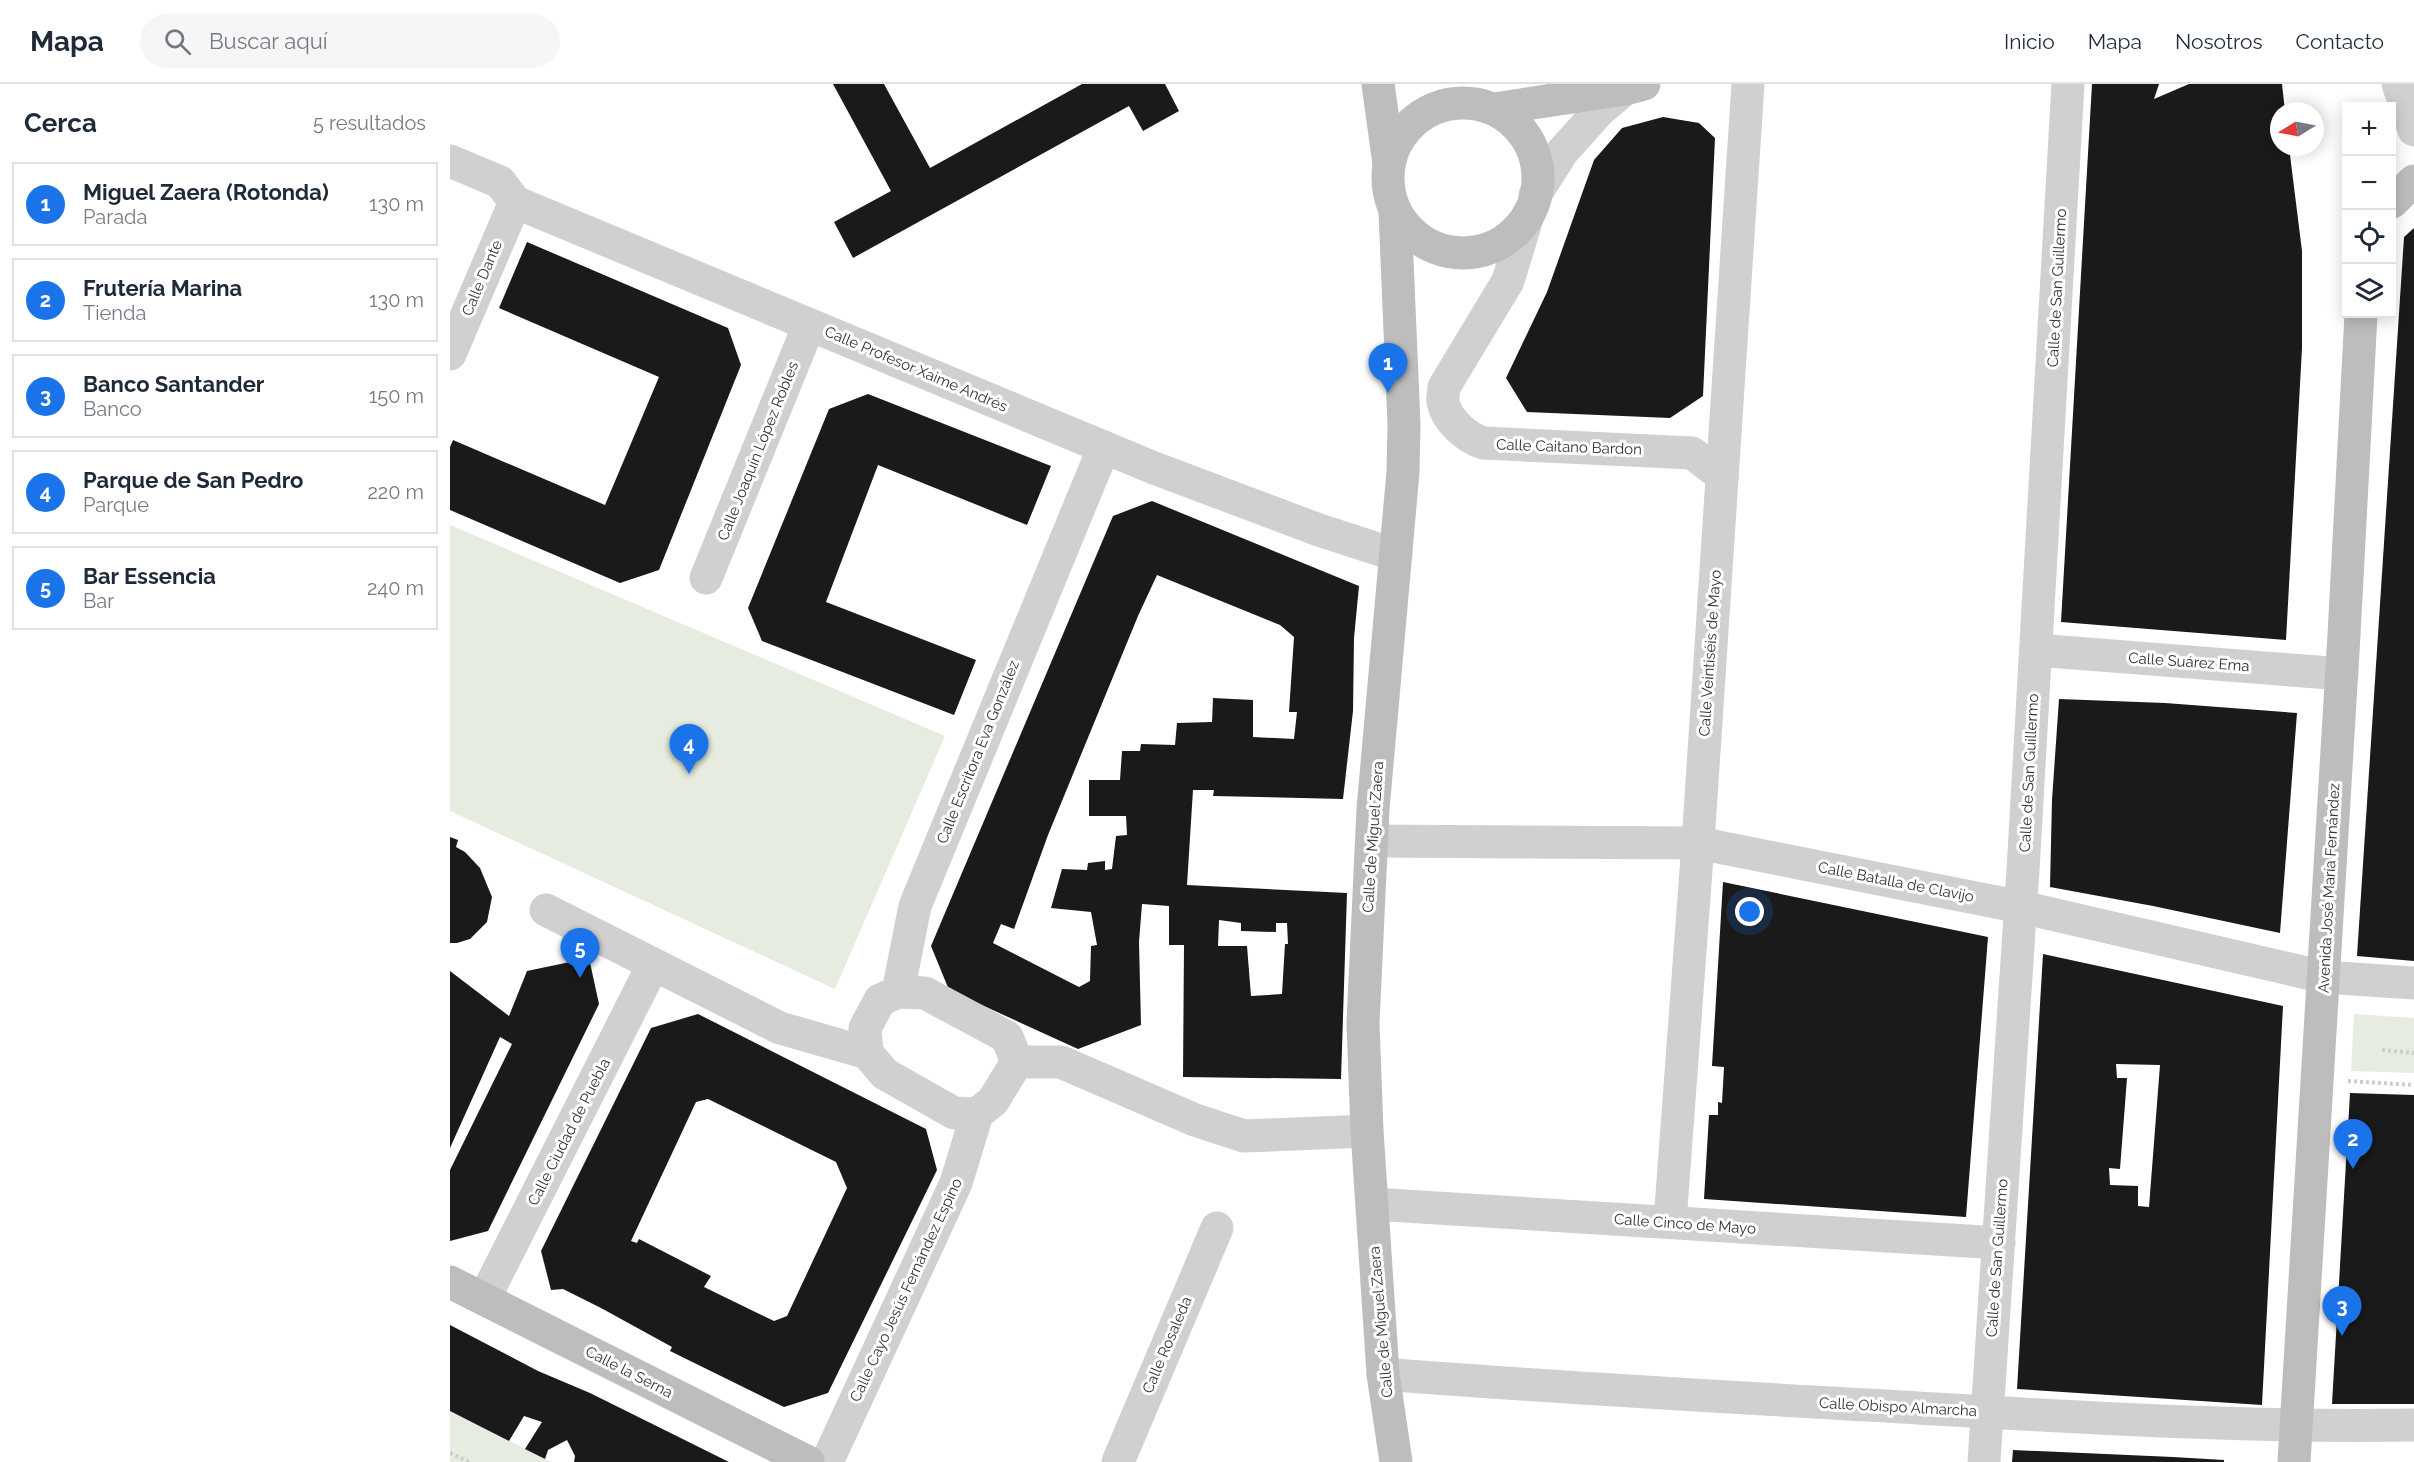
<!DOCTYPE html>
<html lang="es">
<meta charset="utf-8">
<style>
:root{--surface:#fff;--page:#f6f6f7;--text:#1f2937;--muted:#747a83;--line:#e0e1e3;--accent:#1a73e8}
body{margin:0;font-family:Raleway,sans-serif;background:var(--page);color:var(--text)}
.controls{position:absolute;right:18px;top:18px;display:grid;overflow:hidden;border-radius:0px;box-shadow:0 3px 15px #0003}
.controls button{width:54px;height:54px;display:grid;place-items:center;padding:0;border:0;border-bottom:2px solid var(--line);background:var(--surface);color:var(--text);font:30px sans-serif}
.compass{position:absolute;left:1820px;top:18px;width:54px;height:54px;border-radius:50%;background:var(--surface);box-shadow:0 3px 15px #0003;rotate:260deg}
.you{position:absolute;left:1300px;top:828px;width:21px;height:21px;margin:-15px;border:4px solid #fff;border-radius:50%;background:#1a73e8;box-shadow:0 0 0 9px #1a73e833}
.badge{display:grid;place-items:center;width:39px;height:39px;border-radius:50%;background:var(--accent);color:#fff;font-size:20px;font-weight:700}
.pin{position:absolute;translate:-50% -50px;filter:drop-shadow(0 2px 3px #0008)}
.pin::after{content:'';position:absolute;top:32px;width:21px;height:18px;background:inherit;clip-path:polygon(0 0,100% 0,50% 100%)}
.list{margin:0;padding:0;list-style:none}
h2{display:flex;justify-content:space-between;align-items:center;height:78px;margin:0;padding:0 24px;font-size:26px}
h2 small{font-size:20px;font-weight:400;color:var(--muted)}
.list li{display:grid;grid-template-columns:39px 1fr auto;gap:18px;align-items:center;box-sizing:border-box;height:84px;margin:0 12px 12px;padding:0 12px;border:2px solid var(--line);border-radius:0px}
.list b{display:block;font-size:22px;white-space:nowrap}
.list p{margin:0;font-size:20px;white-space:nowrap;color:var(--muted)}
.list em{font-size:20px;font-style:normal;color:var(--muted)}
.icon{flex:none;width:33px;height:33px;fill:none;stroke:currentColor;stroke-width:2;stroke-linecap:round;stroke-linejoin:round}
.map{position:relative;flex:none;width:1964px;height:1378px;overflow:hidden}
header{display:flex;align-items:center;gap:36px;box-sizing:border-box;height:84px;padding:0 30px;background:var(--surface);border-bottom:2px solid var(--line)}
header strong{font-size:28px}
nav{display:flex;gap:33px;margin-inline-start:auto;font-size:21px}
.search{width:420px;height:54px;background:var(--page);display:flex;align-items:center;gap:15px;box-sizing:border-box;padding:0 21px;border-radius:33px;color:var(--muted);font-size:22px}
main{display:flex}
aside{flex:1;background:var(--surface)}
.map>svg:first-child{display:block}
.green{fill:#e6ecdf}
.building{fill:#1a1a1a;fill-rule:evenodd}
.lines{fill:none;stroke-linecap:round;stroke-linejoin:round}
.path{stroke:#cdcdcd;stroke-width:4;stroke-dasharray:3 3;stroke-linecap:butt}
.street{stroke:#d0d0d0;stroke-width:33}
.secondary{stroke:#bdbdbd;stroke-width:33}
.labels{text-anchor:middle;stroke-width:6;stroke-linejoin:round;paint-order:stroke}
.street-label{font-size:15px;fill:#333;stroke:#fff}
</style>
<header>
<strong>Mapa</strong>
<div class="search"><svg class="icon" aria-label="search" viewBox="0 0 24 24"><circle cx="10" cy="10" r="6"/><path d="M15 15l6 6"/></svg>Buscar aquí</div>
<nav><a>Inicio</a><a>Mapa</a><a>Nosotros</a><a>Contacto</a></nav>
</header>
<main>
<aside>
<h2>Cerca<small>5 resultados</small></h2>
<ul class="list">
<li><span class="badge">1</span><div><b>Miguel Zaera (Rotonda)</b><p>Parada</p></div><em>130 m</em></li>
<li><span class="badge">2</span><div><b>Frutería Marina</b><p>Tienda</p></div><em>130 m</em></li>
<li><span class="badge">3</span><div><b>Banco Santander</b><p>Banco</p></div><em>150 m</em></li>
<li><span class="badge">4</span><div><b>Parque de San Pedro</b><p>Parque</p></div><em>220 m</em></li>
<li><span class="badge">5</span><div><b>Bar Essencia</b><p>Bar</p></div><em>240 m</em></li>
</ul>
</aside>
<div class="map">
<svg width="1964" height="1378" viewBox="0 0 1964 1378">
<rect width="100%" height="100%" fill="#fff"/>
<g class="green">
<path d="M 0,441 L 495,652 L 385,905 L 0,727 Z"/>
<path d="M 1904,930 L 1964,934 L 1964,989 L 1901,987 Z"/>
<path d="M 0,1327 L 101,1378 L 0,1378 Z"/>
</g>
<g class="building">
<path d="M 383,0 L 434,0 L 480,84 L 632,0 L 715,0 L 729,27 L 693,47 L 679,22 L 403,174 L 384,138 L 441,107 Z"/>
<path d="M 1642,0 L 1709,0 L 1704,15 L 1739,0 L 1832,0 L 1835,27 L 1829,27 L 1829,63 L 1839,63 L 1852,167 L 1852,264 L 1836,556 L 1611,538 Z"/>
<path d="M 1213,33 L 1249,39 L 1265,54 L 1253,312 L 1220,334 L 1077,328 L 1056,294 L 1097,208 L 1144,76 L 1172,44 Z"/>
<path d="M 1964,144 L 1964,877 L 1907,872 L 1954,153 Z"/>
<path d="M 77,158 L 278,244 L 291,281 L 209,486 L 170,499 L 0,426 L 0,363 L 3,356 L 155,421 L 209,293 L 49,224 Z"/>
<path d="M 418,310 L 601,382 L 577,441 L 428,381 L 376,518 L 526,576 L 504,631 L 312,557 L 298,524 L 379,325 Z"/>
<path d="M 702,417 L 909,502 L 904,554 L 903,627 L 893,715 L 763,712 L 764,706 L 743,706 L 737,801 L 897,809 L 891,995 L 733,993 L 734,861 L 719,861 L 719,822 L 692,820 L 689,858 L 691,941 L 628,965 L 499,906 L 481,862 L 663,432 ZM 707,491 L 830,541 L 844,553 L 839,628 L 847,628 L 844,655 L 803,653 L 803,616 L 763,614 L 762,638 L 727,639 L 725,661 L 691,660 L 690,667 L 672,667 L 670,696 L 639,696 L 639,732 L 676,732 L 677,751 L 666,752 L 662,785 L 655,786 L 655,777 L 638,779 L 637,786 L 612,785 L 601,824 L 641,828 L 647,861 L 641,862 L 640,897 L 629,903 L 543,859 L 551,840 L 564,845 L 598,751 L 688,532 ZM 769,836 L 791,839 L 791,847 L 826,848 L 826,839 L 837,839 L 838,860 L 835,860 L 832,910 L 801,912 L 797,862 L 768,862 Z"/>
<path d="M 1609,615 L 1715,619 L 1847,629 L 1830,849 L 1703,822 L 1600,803 L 1602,716 Z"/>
<path d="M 0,753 L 8,756 L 6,763 L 15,768 L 30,784 L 42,813 L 37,838 L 20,855 L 7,859 L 0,859 Z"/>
<path d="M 1273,798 L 1538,853 L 1516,1133 L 1254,1115 L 1259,1031 L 1268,1031 L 1268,1018 L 1272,1019 L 1274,983 L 1262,982 Z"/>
<path d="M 1593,870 L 1833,922 L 1812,1321 L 1567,1305 ZM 1666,980 L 1710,981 L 1699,1123 L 1688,1122 L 1688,1102 L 1660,1101 L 1659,1084 L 1670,1085 L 1677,994 L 1667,994 Z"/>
<path d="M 139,874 L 149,920 L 38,1147 L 0,1157 L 0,1086 L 62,960 L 50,953 L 0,1064 L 0,887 L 59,932 L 77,887 Z"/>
<path d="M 248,930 L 476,1045 L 487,1086 L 378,1309 L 334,1323 L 220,1267 L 222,1263 L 151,1224 L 113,1205 L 101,1206 L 91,1167 L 201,944 ZM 258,1015 L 386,1078 L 397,1104 L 337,1232 L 324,1237 L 254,1203 L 261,1192 L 189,1155 L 187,1159 L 181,1157 L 246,1018 Z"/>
<path d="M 1900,1009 L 1964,1011 L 1964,1320 L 1882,1320 Z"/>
<path d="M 0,1241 L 88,1287 L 140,1309 L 279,1378 L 124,1378 L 125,1372 L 117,1356 L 98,1366 L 95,1375 L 75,1365 L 92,1338 L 74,1332 L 59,1357 L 0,1327 Z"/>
<path d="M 1563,1366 L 1723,1373 L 1774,1376 L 1774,1378 L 1562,1378 Z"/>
</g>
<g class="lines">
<g class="path">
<path d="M 1932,966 L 1964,969"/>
<path d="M 1898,997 L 1964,1001"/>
<path d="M 0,1369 L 19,1378"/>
</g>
<g class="street">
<path d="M 1948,0 L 1964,46"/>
<path d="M 0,77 L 50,98 L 65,118 L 704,384 L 869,446 L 946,471"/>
<path d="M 1085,111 L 1113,67 L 1149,27 L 1175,5"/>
<path d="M 1078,131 L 1058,197 L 994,303 C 994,308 992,314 993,318 C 997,337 1016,353 1033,359 L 1242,369 L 1272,392"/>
<path d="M 0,270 L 65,118"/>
<path d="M 256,494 L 359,241"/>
<path d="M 1586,566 L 1892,590"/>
<path d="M 922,757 L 1248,759 L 1571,823 L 1874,893 L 1964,899"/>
<path d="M 96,826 L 330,944 L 417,969 L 435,990 L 504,1029 L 527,1030"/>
<path d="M 448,908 L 475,909 L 557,953 L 567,978"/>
<path d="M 417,969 L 415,944 L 430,916 L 448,908 L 465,822 L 654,363"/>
<path d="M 567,978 L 611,978 L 745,1036 L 794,1052 L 917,1047"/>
<path d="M 922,1120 L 1549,1159"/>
<path d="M 1220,1138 L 1248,759 L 1298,0"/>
<path d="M 34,1215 L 203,881"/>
<path d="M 933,1290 C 1106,1304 1278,1313 1451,1323 C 1622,1333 1793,1344 1964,1341"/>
<path d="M 377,1378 L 506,1099 L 527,1030 L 543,1017 L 567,978"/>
<path d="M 668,1378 L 767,1144"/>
<path d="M 1534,1378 L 1573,786 L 1618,0"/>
</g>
<g class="secondary">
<path d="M 928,0 L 939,80"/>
<circle cx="1013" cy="94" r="75"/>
<path d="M 1044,25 L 1175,5 L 1194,0"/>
<path d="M 1942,118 L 1964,97"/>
<path d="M 945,128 L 954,341 L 953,388 L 923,725 L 913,939 L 917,1047 L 933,1290 L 946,1378"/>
<path d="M 0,1198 L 358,1378"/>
<path d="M 1844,1378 L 1894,551 L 1911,230"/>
</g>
</g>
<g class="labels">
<g class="street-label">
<text transform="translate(32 194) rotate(-67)" y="5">Calle Dante</text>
<text transform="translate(1607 204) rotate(-87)" y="5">Calle de San Guillermo</text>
<text transform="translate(466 285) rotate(23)" y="5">Calle Profesor Xaime Andrés</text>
<text transform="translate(1119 363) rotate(2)" y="5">Calle Caitano Bardon</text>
<text transform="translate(308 367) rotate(-68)" y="5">Calle Joaquín López Robles</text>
<text transform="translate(1260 569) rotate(-86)" y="5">Calle Veintiséis de Mayo</text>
<text transform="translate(1739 578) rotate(4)" y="5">Calle Suárez Ema</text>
<text transform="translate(528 668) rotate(-68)" y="5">Calle Escritora Eva González</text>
<text transform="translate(1579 689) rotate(-87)" y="5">Calle de San Guillermo</text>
<text transform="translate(923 753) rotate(-86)" y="5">Calle de Miguel Zaera</text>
<text transform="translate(1446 798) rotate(11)" y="5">Calle Batalla de Clavijo</text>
<text transform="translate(1879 804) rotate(-87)" y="5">Avenida José María Fernández</text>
<text transform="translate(119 1048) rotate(-63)" y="5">Calle Ciudad de Puebla</text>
<text transform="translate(1235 1140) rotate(4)" y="5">Calle Cinco de Mayo</text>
<text transform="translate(1547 1174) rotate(-86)" y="5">Calle de San Guillermo</text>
<text transform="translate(456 1206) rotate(-65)" y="5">Calle Cayo Jesús Fernández Espino</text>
<text transform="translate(931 1238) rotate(-95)" y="5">Calle de Miguel Zaera</text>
<text transform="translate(717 1261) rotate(-67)" y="5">Calle Rosaleda</text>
<text transform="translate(179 1288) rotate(27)" y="5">Calle la Serna</text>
<text transform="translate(1448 1323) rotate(3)" y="5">Calle Obispo Almarcha</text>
</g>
</g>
</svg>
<div class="controls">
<button>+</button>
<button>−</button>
<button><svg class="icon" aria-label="locate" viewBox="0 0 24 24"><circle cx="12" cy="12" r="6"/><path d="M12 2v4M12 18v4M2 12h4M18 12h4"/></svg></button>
<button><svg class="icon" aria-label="layers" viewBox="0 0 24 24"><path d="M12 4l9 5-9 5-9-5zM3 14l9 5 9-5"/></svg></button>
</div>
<svg class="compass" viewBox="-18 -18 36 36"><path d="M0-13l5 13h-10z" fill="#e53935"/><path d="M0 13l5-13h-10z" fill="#747a83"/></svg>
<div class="you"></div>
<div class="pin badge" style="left:938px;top:309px">1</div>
<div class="pin badge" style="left:1903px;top:1085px">2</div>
<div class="pin badge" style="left:1892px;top:1252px">3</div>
<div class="pin badge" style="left:239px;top:690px">4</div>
<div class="pin badge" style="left:130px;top:894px">5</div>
</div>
</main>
